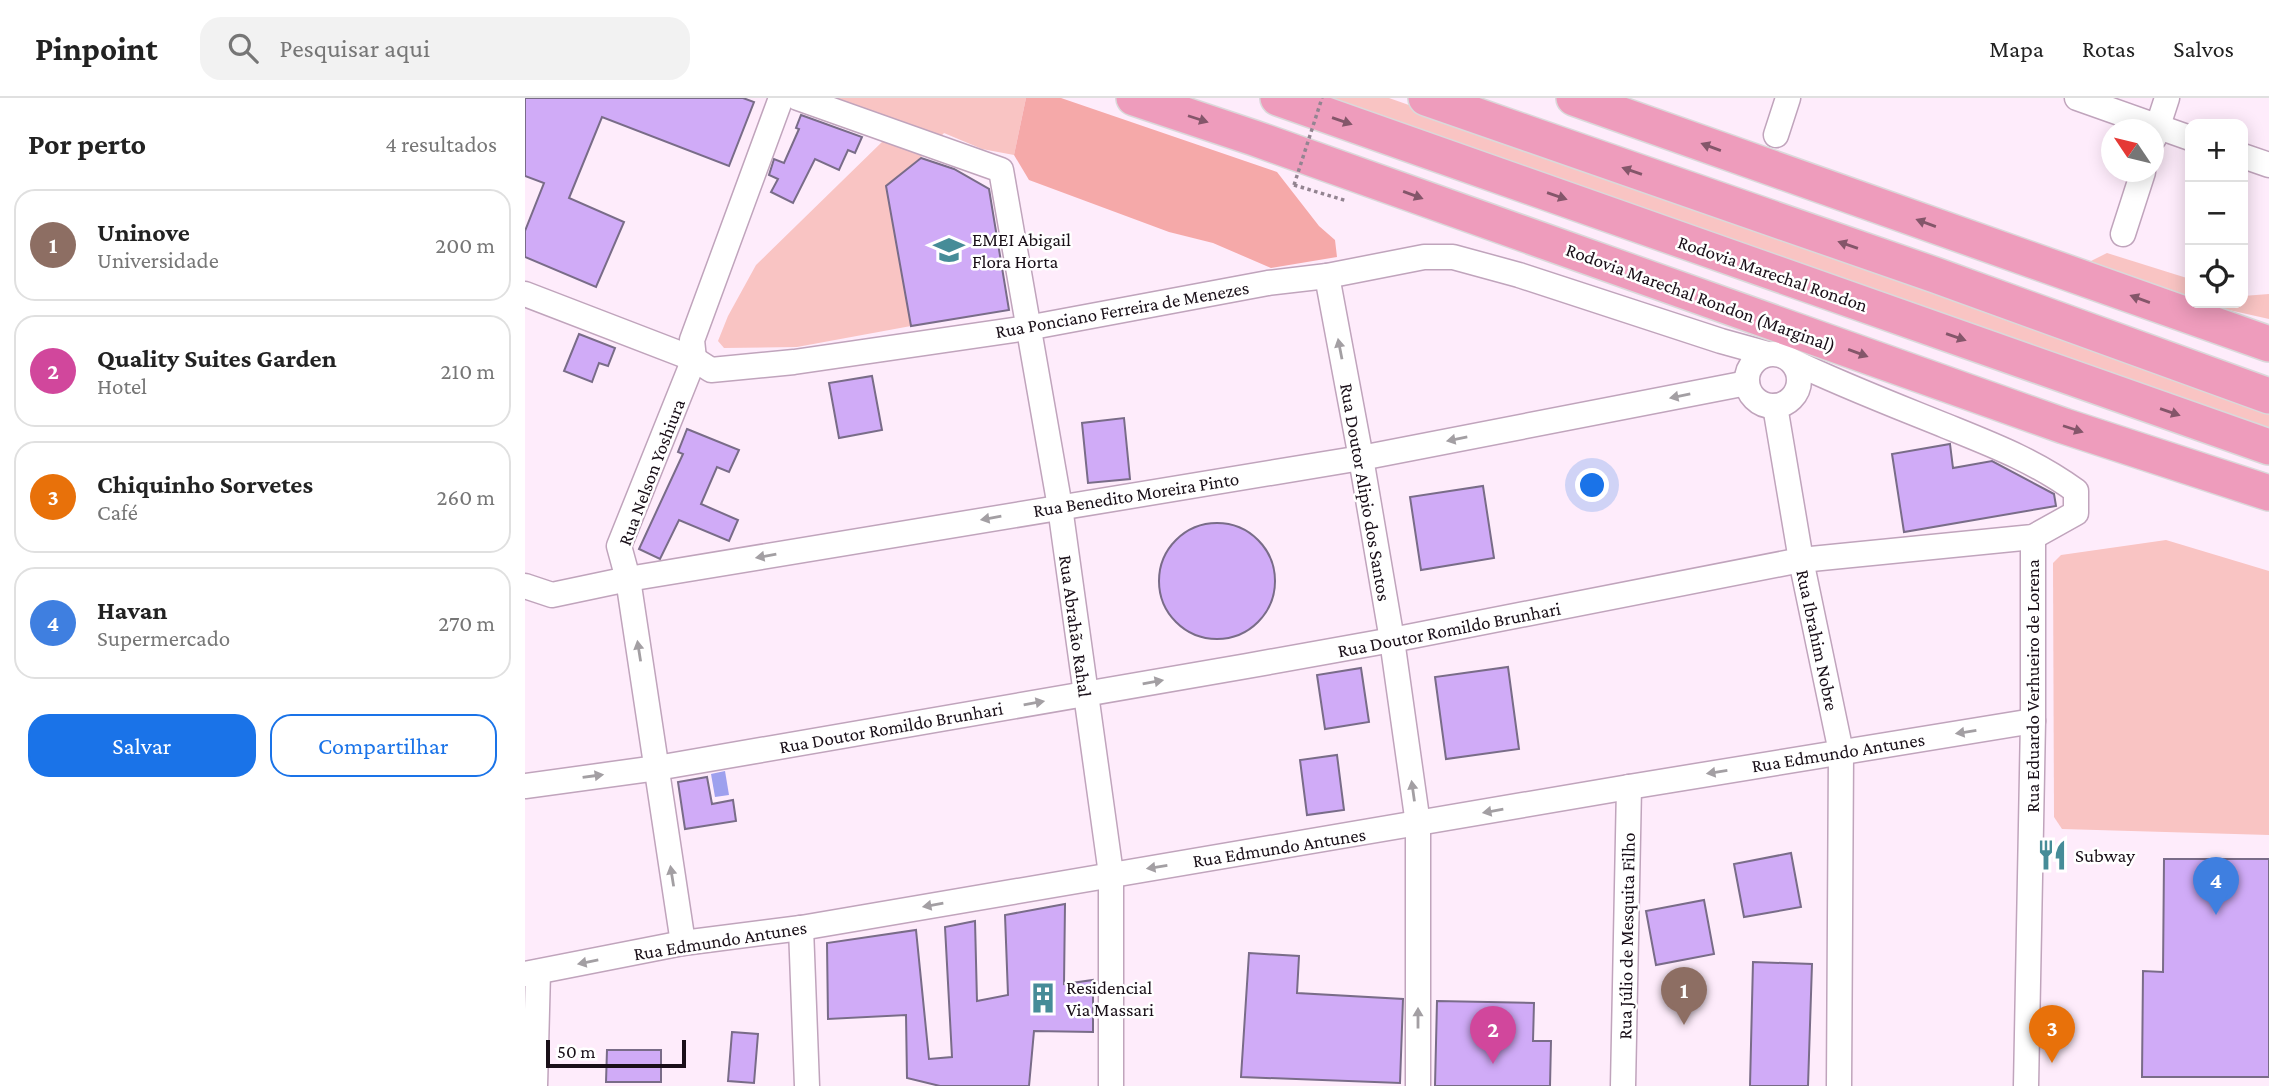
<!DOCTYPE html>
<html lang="pt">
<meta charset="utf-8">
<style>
:root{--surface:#fff;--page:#f2f2f2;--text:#222;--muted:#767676;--line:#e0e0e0;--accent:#1a73e8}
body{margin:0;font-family:"Crimson Pro",serif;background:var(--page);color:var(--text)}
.controls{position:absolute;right:21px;top:21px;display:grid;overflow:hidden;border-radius:14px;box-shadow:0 4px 18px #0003}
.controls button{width:63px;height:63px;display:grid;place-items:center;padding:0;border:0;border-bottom:2px solid var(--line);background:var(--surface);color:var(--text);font:35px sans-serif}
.compass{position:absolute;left:1576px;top:21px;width:63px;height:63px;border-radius:50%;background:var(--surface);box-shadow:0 4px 18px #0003;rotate:305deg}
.scale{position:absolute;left:21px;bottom:18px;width:140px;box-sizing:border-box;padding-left:7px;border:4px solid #190f18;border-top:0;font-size:19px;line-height:24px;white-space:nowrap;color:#190f18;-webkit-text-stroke:5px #fff;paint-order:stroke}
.you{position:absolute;left:1068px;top:388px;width:24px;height:24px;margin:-18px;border:5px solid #fff;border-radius:50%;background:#1a73e8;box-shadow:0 0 0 10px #1a73e833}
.badge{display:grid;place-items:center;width:46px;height:46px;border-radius:50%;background:var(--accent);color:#fff;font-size:23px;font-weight:700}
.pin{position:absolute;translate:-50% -58px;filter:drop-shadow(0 2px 4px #0008)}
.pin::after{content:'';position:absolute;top:37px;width:24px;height:21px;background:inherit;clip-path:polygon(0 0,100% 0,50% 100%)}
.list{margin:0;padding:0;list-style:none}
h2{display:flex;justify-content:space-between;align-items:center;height:91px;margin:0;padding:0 28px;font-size:30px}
h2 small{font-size:23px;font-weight:400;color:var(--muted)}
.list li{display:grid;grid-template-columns:46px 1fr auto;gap:21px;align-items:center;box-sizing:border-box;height:112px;margin:0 14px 14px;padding:0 14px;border:2px solid var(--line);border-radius:21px}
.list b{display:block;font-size:26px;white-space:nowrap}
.list p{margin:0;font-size:23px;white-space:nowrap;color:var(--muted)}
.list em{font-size:23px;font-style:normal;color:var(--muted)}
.actions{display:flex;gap:14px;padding:21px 28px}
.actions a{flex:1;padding:16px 0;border:2px solid var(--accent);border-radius:21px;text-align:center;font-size:24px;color:var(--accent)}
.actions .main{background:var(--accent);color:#fff}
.icon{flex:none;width:38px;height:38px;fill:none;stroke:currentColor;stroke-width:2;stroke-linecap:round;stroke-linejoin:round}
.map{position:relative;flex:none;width:1744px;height:988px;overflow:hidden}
header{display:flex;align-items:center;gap:42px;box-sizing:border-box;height:98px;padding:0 35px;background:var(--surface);border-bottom:2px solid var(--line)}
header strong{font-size:33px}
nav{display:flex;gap:38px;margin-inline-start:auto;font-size:24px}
.search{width:490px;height:63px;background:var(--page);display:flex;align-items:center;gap:18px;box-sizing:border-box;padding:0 24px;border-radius:21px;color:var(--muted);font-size:26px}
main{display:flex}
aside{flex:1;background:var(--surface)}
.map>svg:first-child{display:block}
.green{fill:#f9c4c3}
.forest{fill:#f5a9a9}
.water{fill:#9ea0ee}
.building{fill:#d0abf7;stroke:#796c88;stroke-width:2}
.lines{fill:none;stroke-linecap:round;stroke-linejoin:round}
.minor-casing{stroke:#c0a4bc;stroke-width:27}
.highway-casing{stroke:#dad9da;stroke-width:38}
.path{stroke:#938491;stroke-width:3.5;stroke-dasharray:3.5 3.5;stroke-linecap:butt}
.minor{stroke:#fff;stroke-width:24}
.highway{stroke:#ee9cbc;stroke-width:35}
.path-bridge{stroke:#938491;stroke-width:3.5;stroke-dasharray:3.5 3.5;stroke-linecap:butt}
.oneway{fill:#84566a}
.oneway2{fill:#a39fa3}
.labels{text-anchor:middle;stroke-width:5;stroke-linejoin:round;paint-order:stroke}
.poi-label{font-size:19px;fill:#190f18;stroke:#fff;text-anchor:start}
.street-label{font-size:19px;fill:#190f18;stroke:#fff}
</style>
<header>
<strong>Pinpoint</strong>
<div class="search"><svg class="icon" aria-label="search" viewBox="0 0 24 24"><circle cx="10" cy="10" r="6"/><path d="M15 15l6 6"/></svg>Pesquisar aqui</div>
<nav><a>Mapa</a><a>Rotas</a><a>Salvos</a></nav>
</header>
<main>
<aside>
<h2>Por perto<small>4 resultados</small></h2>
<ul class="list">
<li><span class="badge" style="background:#8d6e63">1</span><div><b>Uninove</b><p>Universidade</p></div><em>200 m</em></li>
<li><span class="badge" style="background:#d1479c">2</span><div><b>Quality Suites Garden</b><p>Hotel</p></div><em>210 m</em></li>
<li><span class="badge" style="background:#e8710a">3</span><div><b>Chiquinho Sorvetes</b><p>Café</p></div><em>260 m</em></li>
<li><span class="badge" style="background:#3f7fe0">4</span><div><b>Havan</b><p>Supermercado</p></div><em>270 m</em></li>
</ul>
<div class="actions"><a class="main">Salvar</a><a>Compartilhar</a></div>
</aside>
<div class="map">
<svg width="1744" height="988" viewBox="0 0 1744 988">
<rect width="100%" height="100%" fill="#feecfb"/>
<g class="green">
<path d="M 309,0 L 501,0 L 489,57 L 457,51 L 419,35 L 401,55 L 361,88 L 386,228 L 272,249 L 199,250 L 193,243 L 203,218 L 231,167 L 358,43 L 357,21 Z"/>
<path d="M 789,0 L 864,0 L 1744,310 L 1744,337 Z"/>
<path d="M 1582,155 L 1665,181 L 1665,203 L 1560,166 Z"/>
<path d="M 1744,196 L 1744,221 L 1673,205 L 1718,205 L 1718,198 Z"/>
<path d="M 1641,442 L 1744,473 L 1744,737 L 1537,731 L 1529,719 L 1528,465 L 1536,457 Z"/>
</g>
<path class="forest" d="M 501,0 L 536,0 L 752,74 L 794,128 L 810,142 L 812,159 L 746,170 L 688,145 L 644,134 L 504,82 L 489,57 Z"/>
<path class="water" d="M 200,673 L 204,697 L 190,699 L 186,676 Z"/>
<g class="building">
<path d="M 0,0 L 218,0 L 229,4 L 204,68 L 77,19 L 44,100 L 99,124 L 71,189 L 0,159 L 0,133 L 19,85 L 0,78 Z"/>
<path d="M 276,17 L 337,39 L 330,55 L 323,52 L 314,72 L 290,61 L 268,105 L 246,94 L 253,81 L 244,77 L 249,61 L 259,65 L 274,31 L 271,30 Z"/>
<path d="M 396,60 L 429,71 L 464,91 L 484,212 L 386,228 L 361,88 Z"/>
<path d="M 54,236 L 90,250 L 83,268 L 74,265 L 67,284 L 39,273 Z"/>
<path d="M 347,278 L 357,332 L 314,340 L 304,285 Z"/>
<path d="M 599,320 L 605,381 L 563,385 L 557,325 Z"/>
<path d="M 162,331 L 214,352 L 204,374 L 192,369 L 176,406 L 213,422 L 204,443 L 154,422 L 135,461 L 114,451 L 158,356 L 153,354 Z"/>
<path d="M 1425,346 L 1428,370 L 1467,363 L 1529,396 L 1531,408 L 1379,434 L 1367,356 Z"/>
<path d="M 958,388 L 969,460 L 896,472 L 885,399 Z"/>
<circle cx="692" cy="483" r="58"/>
<path d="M 983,569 L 994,651 L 921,661 L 910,579 Z"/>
<path d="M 836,570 L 844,624 L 800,631 L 792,577 Z"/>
<path d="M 812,657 L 819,712 L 782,717 L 775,662 Z"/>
<path d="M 182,679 L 187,706 L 208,702 L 211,723 L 160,731 L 153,684 Z"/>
<path d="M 1266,755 L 1276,809 L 1219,819 L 1209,766 Z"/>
<path d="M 1639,761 L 1744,761 L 1744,979 L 1617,979 L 1618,873 L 1638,874 Z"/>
<path d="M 1179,802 L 1189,856 L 1131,867 L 1121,813 Z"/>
<path d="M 540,806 L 539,886 L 568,882 L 568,934 L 509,933 L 504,988 L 415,988 L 382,980 L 381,917 L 303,921 L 302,845 L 391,832 L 404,961 L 427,959 L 420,829 L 450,823 L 452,903 L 483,897 L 480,817 Z"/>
<path d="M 724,855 L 774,858 L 772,895 L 878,901 L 875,985 L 716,979 Z"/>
<path d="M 1228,864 L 1287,866 L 1283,988 L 1225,988 Z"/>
<path d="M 912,903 L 1009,905 L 1008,943 L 1026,943 L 1025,988 L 910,988 Z"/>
<path d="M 207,934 L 233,936 L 229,985 L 203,983 Z"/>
<path d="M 82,952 L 136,952 L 136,984 L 81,984 Z"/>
</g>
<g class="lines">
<g class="minor-casing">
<g id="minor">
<path d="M 273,0 L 476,72 L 535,409 L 586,776 L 586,988"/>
<path d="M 1552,0 L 1665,40"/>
<path d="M 1251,37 L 1263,0"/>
<path d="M 1629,40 L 1642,0"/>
<path d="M 1718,58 L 1744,67"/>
<path d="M 1598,136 L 1618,74"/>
<path d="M 802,178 L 836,360 L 867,542 L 893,726 L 893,988"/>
<path d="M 0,196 L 169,261 L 186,272 L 269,264 L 502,230 L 743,185 L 802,178 L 899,159 L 928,159 L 994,177 L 1196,243 L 1243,256"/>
<circle cx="1248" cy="282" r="26"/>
<path d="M 1250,308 L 1276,462 L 1316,654 L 1314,988"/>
<path d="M 0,488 L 27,497 L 103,481 L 836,360 L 1222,285"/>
<path d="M 0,688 L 132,670 L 722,568 L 867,542 L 1276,462 L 1508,439 L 1551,415 L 1551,393 C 1510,363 1468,347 1421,328 C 1369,307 1317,287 1267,263"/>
<path d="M 276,830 L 282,988"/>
<path d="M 158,845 L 103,481 L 94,448 L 169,261 L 167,242 L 256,0"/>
<path d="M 0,876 L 158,845 L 276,830 L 1104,689 L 1508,623"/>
<path d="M 10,988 L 13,874"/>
<path d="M 1098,988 L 1104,689"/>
<path d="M 1501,988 L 1508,623 L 1508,439"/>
</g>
</g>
<g class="highway-casing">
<g id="highway">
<path d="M 609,0 L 729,40 L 1539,328 L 1744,395"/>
<path d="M 753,0 L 1744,349"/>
<path d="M 901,0 L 1410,177 L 1744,298"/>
<path d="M 1049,0 L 1744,246"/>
</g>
</g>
<path class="path" d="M 769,87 L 822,103"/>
<use href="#minor" class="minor"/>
<use href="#highway" class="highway"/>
<path class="path-bridge" d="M 769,87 L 797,0"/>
</g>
<defs><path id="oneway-solid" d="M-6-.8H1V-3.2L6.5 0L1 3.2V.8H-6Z" transform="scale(1.75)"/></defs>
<g class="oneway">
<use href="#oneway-solid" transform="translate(673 21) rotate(18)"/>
<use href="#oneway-solid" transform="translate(817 23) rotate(19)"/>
<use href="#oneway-solid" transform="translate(1186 49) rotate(-160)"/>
<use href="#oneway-solid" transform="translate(1107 73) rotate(-161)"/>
<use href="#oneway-solid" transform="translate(888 97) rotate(20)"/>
<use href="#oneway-solid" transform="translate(1032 98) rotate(19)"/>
<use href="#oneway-solid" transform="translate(1401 125) rotate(-160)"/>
<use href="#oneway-solid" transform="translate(1323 147) rotate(-161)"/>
<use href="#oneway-solid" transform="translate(1615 201) rotate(-160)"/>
<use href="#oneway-solid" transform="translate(1431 239) rotate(19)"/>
<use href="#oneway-solid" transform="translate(1333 255) rotate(20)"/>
<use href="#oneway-solid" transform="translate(1645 314) rotate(19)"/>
<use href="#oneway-solid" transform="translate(1548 331) rotate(18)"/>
</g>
<g class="oneway2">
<use href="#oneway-solid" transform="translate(815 251) rotate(-101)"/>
<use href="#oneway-solid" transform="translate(1155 298) rotate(169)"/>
<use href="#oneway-solid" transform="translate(932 341) rotate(169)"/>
<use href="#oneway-solid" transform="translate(466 420) rotate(170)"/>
<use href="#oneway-solid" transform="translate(241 458) rotate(170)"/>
<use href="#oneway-solid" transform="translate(114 553) rotate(-99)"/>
<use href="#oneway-solid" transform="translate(628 584) rotate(-10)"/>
<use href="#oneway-solid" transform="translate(509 605) rotate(-10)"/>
<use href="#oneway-solid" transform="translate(1441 634) rotate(171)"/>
<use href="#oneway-solid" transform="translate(1192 674) rotate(171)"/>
<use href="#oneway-solid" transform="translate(68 678) rotate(-8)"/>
<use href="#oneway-solid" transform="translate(888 693) rotate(-98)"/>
<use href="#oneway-solid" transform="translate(968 713) rotate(170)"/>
<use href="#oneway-solid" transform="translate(632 769) rotate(171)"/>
<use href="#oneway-solid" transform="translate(147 778) rotate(-99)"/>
<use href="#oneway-solid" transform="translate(408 807) rotate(170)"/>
<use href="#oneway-solid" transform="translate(63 864) rotate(169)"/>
<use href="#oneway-solid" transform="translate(893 920) rotate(-90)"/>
</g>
<defs>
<g id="school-bare" transform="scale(2.415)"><path d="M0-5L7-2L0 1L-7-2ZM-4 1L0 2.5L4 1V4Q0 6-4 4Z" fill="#468c98" stroke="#fff" stroke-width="2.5" paint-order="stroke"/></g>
<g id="restaurant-bare" transform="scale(2.415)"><path d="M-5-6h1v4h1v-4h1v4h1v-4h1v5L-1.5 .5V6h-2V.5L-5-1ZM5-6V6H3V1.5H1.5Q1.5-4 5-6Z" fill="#468c98" stroke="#fff" stroke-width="2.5" paint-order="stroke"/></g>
<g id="building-bare" transform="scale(2.415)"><path d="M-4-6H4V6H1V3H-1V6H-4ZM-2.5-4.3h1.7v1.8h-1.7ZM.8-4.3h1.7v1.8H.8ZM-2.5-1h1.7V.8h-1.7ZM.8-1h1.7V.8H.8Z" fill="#468c98" stroke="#fff" stroke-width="2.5" paint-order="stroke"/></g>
</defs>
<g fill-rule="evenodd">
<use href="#school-bare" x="424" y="152"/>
<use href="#restaurant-bare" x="1527" y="757"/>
<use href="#building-bare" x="518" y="900"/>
</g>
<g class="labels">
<g class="poi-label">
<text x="447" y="148">EMEI Abigail<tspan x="447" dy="22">Flora Horta</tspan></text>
<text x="1550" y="764">Subway</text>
<text x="541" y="896">Residencial<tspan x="541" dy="22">Via Massari</tspan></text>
</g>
<g class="street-label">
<text transform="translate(1248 175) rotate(19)" y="7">Rodovia Marechal Rondon</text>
<text transform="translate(1176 199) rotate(20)" y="7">Rodovia Marechal Rondon (Marginal)</text>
<text transform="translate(597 211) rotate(-10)" y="7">Rua Ponciano Ferreira de Menezes</text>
<text transform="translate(126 374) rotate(-69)" y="7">Rua Nelson Yoshiura</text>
<text transform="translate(841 394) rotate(80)" y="7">Rua Doutor Alipio dos Santos</text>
<text transform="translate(611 396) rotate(-9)" y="7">Rua Benedito Moreira Pinto</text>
<text transform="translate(551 528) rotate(82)" y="7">Rua Abrahão Rahal</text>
<text transform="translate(924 531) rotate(-11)" y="7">Rua Doutor Romildo Brunhari</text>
<text transform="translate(1293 542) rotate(78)" y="7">Rua Ibrahim Nobre</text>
<text transform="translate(1507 588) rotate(-90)" y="7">Rua Eduardo Verhueiro de Lorena</text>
<text transform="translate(366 629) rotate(-10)" y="7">Rua Doutor Romildo Brunhari</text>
<text transform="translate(1313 654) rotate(-9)" y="7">Rua Edmundo Antunes</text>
<text transform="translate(754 749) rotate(-9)" y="7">Rua Edmundo Antunes</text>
<text transform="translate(1101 838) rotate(-89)" y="7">Rua Júlio de Mesquita Filho</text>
<text transform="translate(195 842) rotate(-9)" y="7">Rua Edmundo Antunes</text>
</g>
</g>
</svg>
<div class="controls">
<button>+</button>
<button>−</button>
<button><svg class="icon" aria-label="locate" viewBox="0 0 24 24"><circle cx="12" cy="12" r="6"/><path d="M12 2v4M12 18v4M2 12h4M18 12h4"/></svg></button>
</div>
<svg class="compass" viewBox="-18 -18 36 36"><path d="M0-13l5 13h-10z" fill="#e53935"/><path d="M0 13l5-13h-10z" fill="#767676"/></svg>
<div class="scale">50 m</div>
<div class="you"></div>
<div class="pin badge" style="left:1159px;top:927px;background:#8d6e63">1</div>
<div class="pin badge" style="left:968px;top:966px;background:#d1479c">2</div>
<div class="pin badge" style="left:1527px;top:965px;background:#e8710a">3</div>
<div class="pin badge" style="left:1691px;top:817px;background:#3f7fe0">4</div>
</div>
</main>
